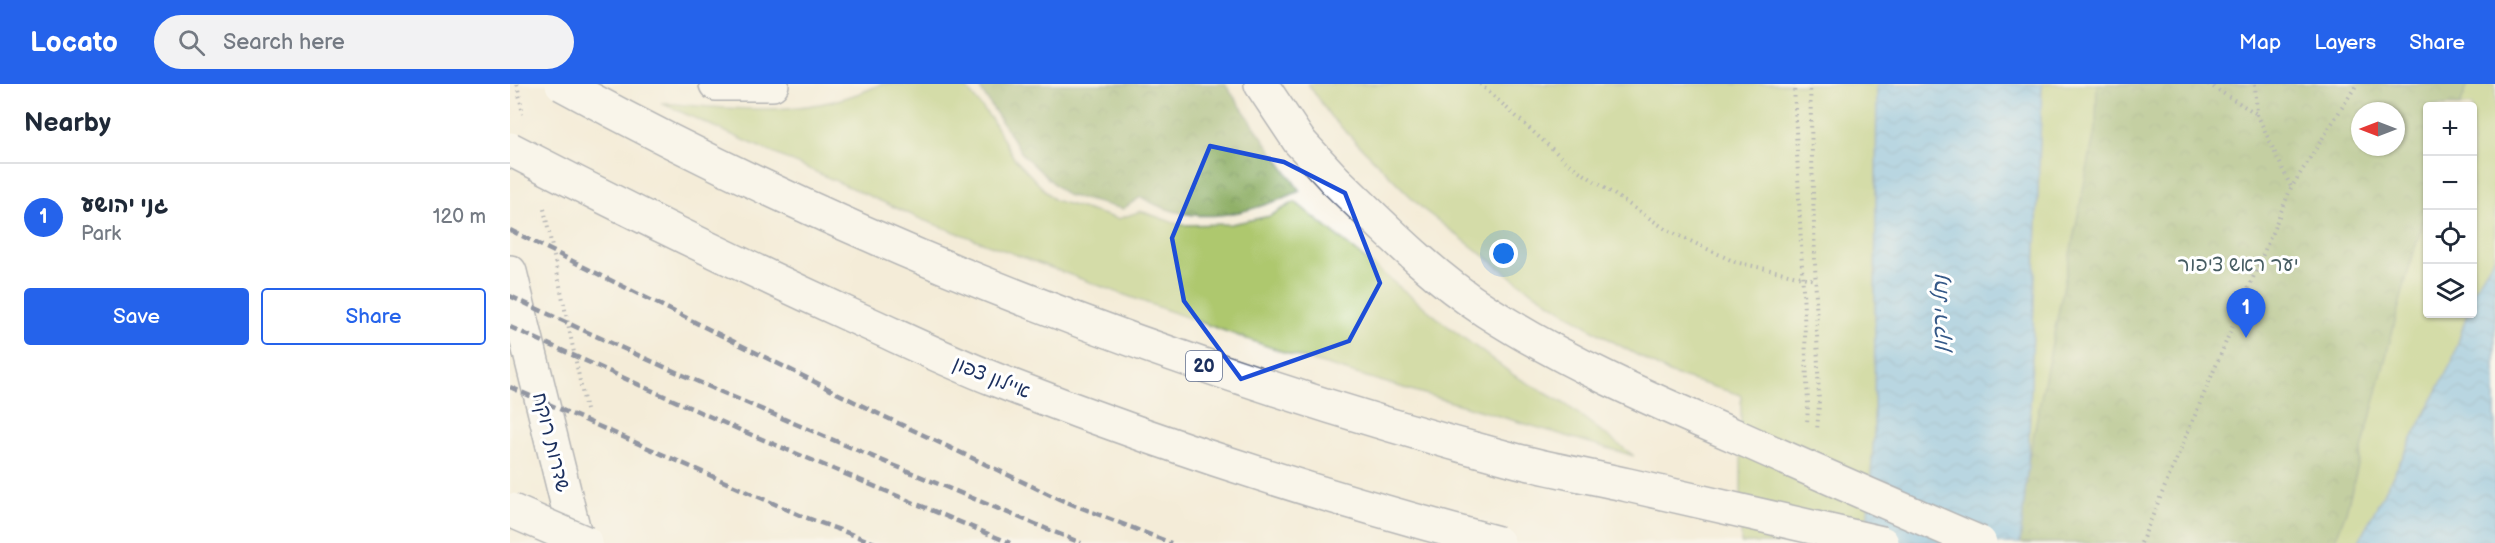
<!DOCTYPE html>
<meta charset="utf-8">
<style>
:root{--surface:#fff;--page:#f2f2f3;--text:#1f2937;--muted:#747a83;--line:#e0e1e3;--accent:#2563eb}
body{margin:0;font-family:"Balsamiq Sans","Playpen Sans Hebrew",sans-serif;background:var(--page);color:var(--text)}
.controls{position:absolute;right:18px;top:18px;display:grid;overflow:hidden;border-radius:6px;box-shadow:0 2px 4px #0004}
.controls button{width:54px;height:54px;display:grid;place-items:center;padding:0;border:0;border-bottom:2px solid var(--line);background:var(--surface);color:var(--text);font:30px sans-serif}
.compass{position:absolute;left:1841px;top:18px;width:54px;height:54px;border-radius:50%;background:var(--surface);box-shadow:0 2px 4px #0004;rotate:270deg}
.you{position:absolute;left:994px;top:170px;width:21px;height:21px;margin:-15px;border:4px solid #fff;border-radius:50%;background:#1a73e8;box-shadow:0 0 0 9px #1a73e833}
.badge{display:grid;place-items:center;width:39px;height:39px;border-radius:50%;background:var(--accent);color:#fff;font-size:20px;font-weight:700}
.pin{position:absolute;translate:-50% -50px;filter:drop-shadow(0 2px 3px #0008)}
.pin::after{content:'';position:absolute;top:32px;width:21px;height:18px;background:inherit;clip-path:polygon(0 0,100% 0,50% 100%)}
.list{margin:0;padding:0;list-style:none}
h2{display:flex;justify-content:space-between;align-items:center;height:78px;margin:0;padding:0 24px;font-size:26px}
h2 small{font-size:20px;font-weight:400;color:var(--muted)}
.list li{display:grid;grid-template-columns:39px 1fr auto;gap:18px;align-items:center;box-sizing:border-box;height:108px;padding:0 24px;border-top:2px solid var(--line)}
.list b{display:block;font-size:22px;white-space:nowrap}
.list p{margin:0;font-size:20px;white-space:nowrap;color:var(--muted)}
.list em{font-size:20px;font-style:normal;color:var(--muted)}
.actions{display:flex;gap:12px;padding:18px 24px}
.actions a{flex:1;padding:14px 0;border:2px solid var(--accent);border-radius:6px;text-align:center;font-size:21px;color:var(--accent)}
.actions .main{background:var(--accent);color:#fff}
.icon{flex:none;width:33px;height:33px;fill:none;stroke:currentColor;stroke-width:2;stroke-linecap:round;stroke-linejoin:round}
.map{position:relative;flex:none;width:1985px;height:459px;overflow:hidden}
header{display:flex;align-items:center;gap:36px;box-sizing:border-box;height:84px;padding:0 30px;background:var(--accent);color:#fff}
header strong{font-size:28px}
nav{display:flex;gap:33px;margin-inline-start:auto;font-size:21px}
.search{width:420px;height:54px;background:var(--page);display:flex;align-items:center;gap:15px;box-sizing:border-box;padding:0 21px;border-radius:33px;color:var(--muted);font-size:22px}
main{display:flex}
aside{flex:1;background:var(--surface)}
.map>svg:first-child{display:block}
.green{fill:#aec86e;stroke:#647c66;stroke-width:1.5;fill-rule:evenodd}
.forest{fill:url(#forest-crowns);stroke:#526e60;stroke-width:1.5;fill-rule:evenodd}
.water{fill:url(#water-waves);stroke:#4675a4;stroke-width:1.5}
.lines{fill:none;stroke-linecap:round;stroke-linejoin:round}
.secondary-casing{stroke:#677189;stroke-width:36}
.motorway-casing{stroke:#677189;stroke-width:36}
.path{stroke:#677189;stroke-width:4;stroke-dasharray:1.5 4.5;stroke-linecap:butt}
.secondary{stroke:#fff;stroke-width:33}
.motorway{stroke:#fff;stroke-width:33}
.rail{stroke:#1b2f5e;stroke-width:4.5;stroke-dasharray:9 4.5;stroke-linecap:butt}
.motorway-bridge-casing{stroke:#677189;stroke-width:36;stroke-linecap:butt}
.motorway-bridge{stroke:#fff;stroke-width:33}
.marked{fill:none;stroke:#1d4ed8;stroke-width:4.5;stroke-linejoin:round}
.labels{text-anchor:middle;stroke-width:6;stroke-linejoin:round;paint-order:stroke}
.shield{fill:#fff;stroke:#5f6d8e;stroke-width:1.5}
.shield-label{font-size:18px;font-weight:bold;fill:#1b2f5e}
.park-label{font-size:20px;fill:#475d63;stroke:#fff}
.street-label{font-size:20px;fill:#1b2f5e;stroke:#fff}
.water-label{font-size:21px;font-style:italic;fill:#355988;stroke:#fff}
</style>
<header>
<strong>Locato</strong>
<div class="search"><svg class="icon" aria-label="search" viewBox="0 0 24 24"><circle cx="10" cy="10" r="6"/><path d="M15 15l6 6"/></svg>Search here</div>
<nav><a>Map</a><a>Layers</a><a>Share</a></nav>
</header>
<main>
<aside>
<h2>Nearby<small></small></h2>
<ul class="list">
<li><span class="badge">1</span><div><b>גני יהושע</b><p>Park</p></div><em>120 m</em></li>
</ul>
<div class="actions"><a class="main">Save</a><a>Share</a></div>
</aside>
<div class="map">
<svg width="1985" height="459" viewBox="0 0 1985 459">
<defs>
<pattern id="forest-crowns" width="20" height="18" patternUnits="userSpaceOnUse" patternTransform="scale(1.5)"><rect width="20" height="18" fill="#8aac61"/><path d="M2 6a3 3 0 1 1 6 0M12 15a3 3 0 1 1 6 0" fill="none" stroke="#708c53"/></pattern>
<pattern id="water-waves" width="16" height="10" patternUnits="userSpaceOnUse" patternTransform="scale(1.5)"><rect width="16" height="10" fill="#72bbeb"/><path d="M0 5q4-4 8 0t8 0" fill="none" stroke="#5d98c2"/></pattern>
</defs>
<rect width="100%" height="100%" fill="#fff"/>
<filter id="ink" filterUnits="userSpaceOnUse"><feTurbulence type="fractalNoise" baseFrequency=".0167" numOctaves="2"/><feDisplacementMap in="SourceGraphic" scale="12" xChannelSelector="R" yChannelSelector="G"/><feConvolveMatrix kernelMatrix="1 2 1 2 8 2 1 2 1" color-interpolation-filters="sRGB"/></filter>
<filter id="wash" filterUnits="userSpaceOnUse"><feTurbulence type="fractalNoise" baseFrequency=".008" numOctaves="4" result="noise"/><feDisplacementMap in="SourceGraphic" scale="24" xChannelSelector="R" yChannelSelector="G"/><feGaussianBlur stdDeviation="1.35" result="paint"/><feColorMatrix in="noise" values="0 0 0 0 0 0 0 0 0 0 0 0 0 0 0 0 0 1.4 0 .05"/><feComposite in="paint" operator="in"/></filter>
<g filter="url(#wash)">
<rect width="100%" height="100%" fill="#f4ecd8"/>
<g class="green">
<path d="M 371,0 L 453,0 L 482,36 L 504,74 L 544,116 L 608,135 L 631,127 L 670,141 L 721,140 L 760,132 L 785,118 L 935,240 L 1005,292 L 1055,320 L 1124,372 L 779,270 L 598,205 L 413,136 L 151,19 C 226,25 299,35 371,0 Z"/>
<path d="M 798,0 L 1367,0 L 1364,351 L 1356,459 L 1231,459 L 1231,311 L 1161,290 L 1091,251 L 1015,203 L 914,126 L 821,33 Z"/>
<path d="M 1532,0 L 1985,0 L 1985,172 L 1963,212 L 1962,22 L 1918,22 L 1918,230 L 1957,230 L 1942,278 L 1848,459 L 1510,459 L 1518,378 ZM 1850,27 L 1886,27 L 1886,63 L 1850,63 Z"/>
</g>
<g class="forest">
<path d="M 467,0 L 715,0 L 790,107 C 736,131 685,145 631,113 L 613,125 L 556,111 L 513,71 Z"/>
<path d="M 1587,0 L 1958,0 L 1950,22 L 1918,22 L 1917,125 L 1897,191 L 1836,428 L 1824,459 L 1510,459 L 1518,378 L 1586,42 ZM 1850,27 L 1886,27 L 1886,63 L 1850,63 Z"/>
</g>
<g class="water">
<path d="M 1367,0 L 1532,0 L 1518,378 L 1510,459 L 1356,459 L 1364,351 Z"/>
<path d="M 1985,172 L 1985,459 L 1848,459 L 1942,278 L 1957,230 L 1962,230 L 1964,206 Z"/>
</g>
</g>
<g filter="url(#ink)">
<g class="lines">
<g class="secondary-casing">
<path id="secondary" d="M 0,188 L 67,459"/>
</g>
<g class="motorway-casing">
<g id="motorway">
<path d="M 206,0 L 262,0"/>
<path d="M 751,0 L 789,57 L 825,96"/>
</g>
</g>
<g class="path">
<path d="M 7,0 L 13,30"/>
<path d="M 970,0 L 1059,80 L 1157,146 L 1225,178 L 1305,196"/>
<path d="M 1284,0 L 1298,320 L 1297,341"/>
<path d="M 1300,0 L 1309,320 L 1307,347"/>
<path d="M 1698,0 L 1747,30"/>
<path d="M 1745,0 L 1747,30 L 1781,103"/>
<path d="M 34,125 L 76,326"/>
<path d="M 1631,459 L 1781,104 L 1847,0"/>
</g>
<use href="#secondary" class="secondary"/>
<use href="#motorway" class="motorway"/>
<g class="rail">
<path d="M 0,146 L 373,332 L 549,415 L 661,459"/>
<path d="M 0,212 C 187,301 380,380 571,459"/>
<path d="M 0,243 L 230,346 L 500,459"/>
<path d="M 0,303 L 292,432 L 365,459"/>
</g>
<g class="motorway-bridge-casing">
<g id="motorway-bridge">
<path d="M 52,0 C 354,165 676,288 1008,377 C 1044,386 1081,393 1118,401 C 1203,420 1287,440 1372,459"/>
<path d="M 0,65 C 112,123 226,179 342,232 C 389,253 436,276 484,295 C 648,360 817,414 988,459"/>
<path d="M 825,96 C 872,141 920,191 976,227 C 1055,278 1142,316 1228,353 C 1308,389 1389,424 1470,459"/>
<path d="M 0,426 L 76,459"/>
</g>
</g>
<use href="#motorway-bridge" class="motorway-bridge"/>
</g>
</g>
<path d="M0 0H1985V459H0ZM 700,62 L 774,78 L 835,109 L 870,199 L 839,257 L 731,295 L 674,217 L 662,154 Z" fill="#f4ecd8" fill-opacity=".55" fill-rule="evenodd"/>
<path class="marked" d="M 700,62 L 774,78 L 835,109 L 870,199 L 839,257 L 731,295 L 674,217 L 662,154 Z"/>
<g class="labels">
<rect class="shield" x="676" y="267" width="36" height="30" rx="4.5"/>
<g class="shield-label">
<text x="694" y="288">20</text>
</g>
<g class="park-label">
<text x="1728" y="187">יער ראש ציפור</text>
</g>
<g class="street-label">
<text transform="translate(482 293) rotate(22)" y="7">איילון צפון</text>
<text transform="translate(42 358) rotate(76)" y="7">שדרות רוקח</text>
</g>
<g class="water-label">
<text transform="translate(1430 230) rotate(-90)" y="7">נחל ירקון</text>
</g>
</g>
</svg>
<div class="controls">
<button>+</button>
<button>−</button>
<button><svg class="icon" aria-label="locate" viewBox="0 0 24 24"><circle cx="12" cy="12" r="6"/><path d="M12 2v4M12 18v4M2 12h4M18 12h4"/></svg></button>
<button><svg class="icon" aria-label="layers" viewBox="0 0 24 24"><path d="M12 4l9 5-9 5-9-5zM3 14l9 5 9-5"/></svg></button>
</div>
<svg class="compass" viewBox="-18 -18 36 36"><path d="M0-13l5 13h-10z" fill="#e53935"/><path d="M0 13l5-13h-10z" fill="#747a83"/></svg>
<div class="you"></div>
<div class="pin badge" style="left:1736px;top:254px">1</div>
</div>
</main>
